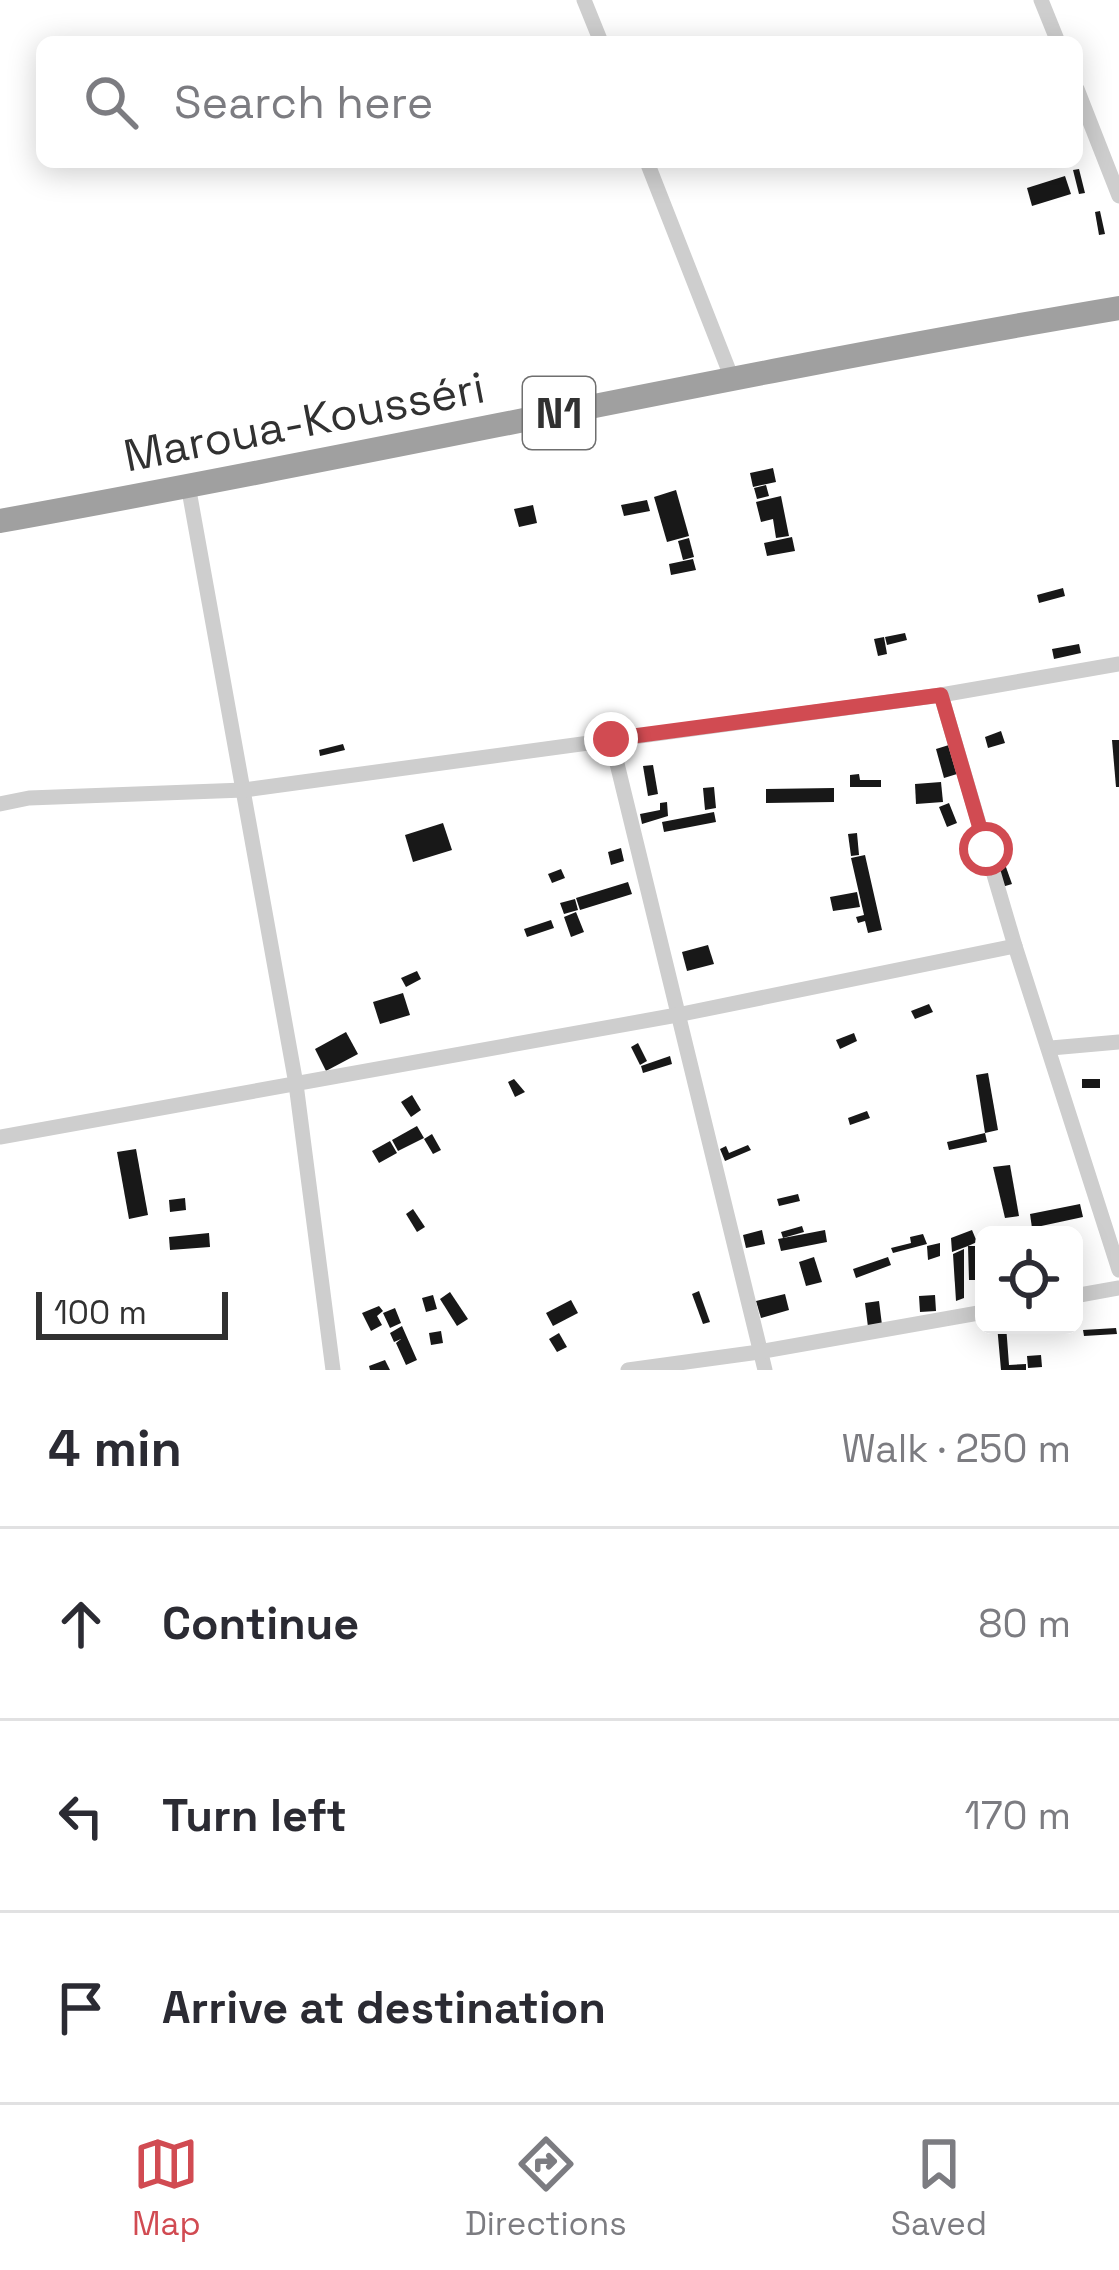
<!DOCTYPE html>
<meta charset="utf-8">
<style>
:root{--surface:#fff;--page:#f2f2f3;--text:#2b2b33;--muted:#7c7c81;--line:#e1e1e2;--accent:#d14b52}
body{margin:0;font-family:"Space Grotesk",sans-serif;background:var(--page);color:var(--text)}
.controls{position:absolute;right:36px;bottom:36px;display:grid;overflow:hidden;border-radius:18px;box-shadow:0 6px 30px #0003}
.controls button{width:108px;height:108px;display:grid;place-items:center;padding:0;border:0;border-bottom:3px solid var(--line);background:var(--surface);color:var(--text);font:60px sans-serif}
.scale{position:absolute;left:36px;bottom:30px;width:192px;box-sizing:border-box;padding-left:12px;border:6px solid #313131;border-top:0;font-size:33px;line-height:42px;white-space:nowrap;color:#313131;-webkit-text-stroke:9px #fff;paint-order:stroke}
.stop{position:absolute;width:36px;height:36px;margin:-27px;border:9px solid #d14b52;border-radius:50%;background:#fff}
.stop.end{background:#d14b52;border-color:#fff;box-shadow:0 3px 12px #0008}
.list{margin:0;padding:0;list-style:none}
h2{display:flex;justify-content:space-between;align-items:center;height:156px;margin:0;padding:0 48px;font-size:51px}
h2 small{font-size:39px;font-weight:400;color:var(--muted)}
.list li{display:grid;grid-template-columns:78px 1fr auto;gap:36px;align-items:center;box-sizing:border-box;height:192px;padding:0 48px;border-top:3px solid var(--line)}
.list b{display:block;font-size:45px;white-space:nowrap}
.list em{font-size:39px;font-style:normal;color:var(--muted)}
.icon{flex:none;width:66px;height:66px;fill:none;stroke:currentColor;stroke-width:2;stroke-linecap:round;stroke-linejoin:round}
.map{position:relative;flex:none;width:1119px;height:1370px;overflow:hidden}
.search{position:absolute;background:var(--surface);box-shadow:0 6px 30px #0003;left:36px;right:36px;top:36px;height:132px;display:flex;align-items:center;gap:30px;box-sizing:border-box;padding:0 42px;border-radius:18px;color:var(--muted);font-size:45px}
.sheet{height:732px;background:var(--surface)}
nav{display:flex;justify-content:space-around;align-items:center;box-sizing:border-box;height:168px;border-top:3px solid var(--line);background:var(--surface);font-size:33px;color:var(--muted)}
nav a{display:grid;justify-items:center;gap:6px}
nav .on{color:var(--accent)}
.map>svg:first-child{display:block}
.building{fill:#181818}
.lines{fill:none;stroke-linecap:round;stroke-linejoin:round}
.minor{stroke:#cecece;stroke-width:15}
.trunk{stroke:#a0a0a0;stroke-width:24}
.route{stroke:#d14b52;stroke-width:15}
.labels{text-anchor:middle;stroke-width:12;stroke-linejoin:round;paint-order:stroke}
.shield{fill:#fff;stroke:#6f6f6f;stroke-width:3}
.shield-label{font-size:42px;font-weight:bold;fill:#313131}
.street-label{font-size:45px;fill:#313131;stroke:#fff}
</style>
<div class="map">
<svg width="1119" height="1370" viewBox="0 0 1119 1370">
<rect width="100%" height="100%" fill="#fff"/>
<g class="building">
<path d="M 1079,169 L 1085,193 L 1079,194 L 1073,170 Z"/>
<path d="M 1065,176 L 1071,194 L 1032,206 L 1027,188 Z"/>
<path d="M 1100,211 L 1105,234 L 1099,235 L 1095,212 Z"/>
<path d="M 773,468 L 776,482 L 753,487 L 750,473 Z"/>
<path d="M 766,485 L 769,496 L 757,499 L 754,488 Z"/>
<path d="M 676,490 L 689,536 L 667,542 L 654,497 Z"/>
<path d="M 781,496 L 789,536 L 776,538 L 773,519 L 761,522 L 756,502 Z"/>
<path d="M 647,500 L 650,511 L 624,516 L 621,505 Z"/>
<path d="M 533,505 L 537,523 L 519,527 L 514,509 Z"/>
<path d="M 792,537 L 795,551 L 767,556 L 764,543 Z"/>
<path d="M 689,538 L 694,557 L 683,560 L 678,541 Z"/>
<path d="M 693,559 L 696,570 L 671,575 L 669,564 Z"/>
<path d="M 1063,588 L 1065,596 L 1039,603 L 1037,595 Z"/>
<path d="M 905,633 L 907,640 L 887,645 L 885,637 Z"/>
<path d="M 884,637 L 887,654 L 878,656 L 874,639 Z"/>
<path d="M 1079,644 L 1081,653 L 1054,659 L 1052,649 Z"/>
<path d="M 1001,731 L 1005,743 L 988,748 L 985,737 Z"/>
<path d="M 1112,740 L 1119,740 L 1119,787 L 1116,787 Z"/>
<path d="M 343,744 L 345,750 L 320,756 L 319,750 Z"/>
<path d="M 949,745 L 957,774 L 944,778 L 936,749 Z"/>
<path d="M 653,765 L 658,794 L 648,796 L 643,766 Z"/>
<path d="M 859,774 L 860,780 L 881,780 L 881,787 L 850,787 L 850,775 Z"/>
<path d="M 941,782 L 943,802 L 916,804 L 915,784 Z"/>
<path d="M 714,787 L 716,808 L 705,810 L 703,788 Z"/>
<path d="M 834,788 L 834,802 L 766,803 L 766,789 Z"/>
<path d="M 667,802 L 668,816 L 642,824 L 640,814 L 660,810 L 660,803 Z"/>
<path d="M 949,803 L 957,823 L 947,827 L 939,807 Z"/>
<path d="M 714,812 L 716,822 L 664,832 L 662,822 Z"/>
<path d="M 443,823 L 452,850 L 413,862 L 405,835 Z"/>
<path d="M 857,833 L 859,855 L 851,856 L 848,834 Z"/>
<path d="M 996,839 L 1012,884 L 1002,887 L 987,842 Z"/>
<path d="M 621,848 L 624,861 L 611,865 L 608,852 Z"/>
<path d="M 865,855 L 882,930 L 868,933 L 865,921 L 858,923 L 856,917 L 864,915 L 851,858 Z"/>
<path d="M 561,869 L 565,878 L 552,883 L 548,874 Z"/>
<path d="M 628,882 L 632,894 L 580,910 L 576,898 Z"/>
<path d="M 857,892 L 860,907 L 833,911 L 830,897 Z"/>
<path d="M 575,899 L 578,910 L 564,914 L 560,903 Z"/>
<path d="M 576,912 L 584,932 L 571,937 L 564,917 Z"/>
<path d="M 551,920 L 554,928 L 527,937 L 524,929 Z"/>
<path d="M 708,945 L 714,964 L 687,971 L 682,952 Z"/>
<path d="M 417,971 L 421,979 L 406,987 L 401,978 Z"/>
<path d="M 403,993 L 410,1015 L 380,1024 L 373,1002 Z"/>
<path d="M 929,1004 L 933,1012 L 915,1019 L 911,1011 Z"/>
<path d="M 346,1032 L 358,1054 L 326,1071 L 315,1049 Z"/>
<path d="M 854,1033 L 857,1041 L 840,1049 L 836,1040 Z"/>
<path d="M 638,1043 L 647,1061 L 640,1065 L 631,1047 Z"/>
<path d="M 670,1056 L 672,1064 L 643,1073 L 641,1066 Z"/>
<path d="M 988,1073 L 998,1130 L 985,1133 L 976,1075 Z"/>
<path d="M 514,1079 L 525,1092 L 515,1097 L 508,1082 Z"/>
<rect x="1082" y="1079" width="18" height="9"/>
<path d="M 412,1095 L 421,1110 L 411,1117 L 401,1102 Z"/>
<path d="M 867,1111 L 870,1118 L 850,1125 L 848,1118 Z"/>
<path d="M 417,1126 L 424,1138 L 398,1151 L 392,1140 Z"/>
<path d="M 985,1133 L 987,1142 L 949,1150 L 947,1142 Z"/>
<path d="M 432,1134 L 441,1150 L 433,1154 L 424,1139 Z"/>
<path d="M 390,1141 L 397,1153 L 379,1163 L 372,1151 Z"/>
<path d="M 748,1145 L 751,1150 L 725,1161 L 720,1149 L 726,1146 L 729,1153 Z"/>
<path d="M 136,1149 L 148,1215 L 129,1219 L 117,1152 Z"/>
<path d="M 1010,1165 L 1019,1216 L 1005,1218 L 993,1167 Z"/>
<path d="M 798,1194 L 800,1201 L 779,1206 L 777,1199 Z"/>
<path d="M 185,1198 L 186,1210 L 170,1212 L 169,1200 Z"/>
<path d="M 1080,1204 L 1083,1217 L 1032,1228 L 1030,1214 Z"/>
<path d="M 413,1209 L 425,1227 L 417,1232 L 406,1214 Z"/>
<path d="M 802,1226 L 804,1232 L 783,1238 L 781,1232 Z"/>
<path d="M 762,1230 L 765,1244 L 746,1248 L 743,1235 Z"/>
<path d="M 825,1230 L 827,1242 L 781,1251 L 778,1239 Z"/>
<path d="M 972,1230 L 977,1242 L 968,1246 L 975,1246 L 976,1280 L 969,1280 L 968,1246 L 952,1252 L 951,1238 Z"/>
<path d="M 209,1233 L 210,1247 L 170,1250 L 169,1237 Z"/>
<path d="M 923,1234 L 927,1244 L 893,1253 L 891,1248 L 911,1243 L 910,1237 Z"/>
<path d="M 940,1243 L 940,1256 L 928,1260 L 927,1246 Z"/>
<path d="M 964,1249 L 964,1298 L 956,1301 L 953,1254 Z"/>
<path d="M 814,1257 L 822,1282 L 806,1286 L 799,1262 Z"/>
<path d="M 888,1257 L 891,1265 L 856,1278 L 853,1269 Z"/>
<path d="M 699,1291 L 710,1322 L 703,1324 L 692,1294 Z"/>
<path d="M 450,1292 L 468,1319 L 457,1326 L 440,1299 Z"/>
<path d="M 785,1294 L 789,1310 L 761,1318 L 756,1301 Z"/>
<path d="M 433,1295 L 437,1309 L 426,1312 L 422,1298 Z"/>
<path d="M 935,1295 L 936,1311 L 920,1312 L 919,1296 Z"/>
<path d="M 571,1300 L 578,1313 L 553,1326 L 546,1313 Z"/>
<path d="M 879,1301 L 882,1325 L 868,1327 L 865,1303 Z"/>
<path d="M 379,1306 L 383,1311 L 377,1316 L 382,1325 L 371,1331 L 362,1313 Z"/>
<path d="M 395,1308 L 401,1323 L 390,1328 L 383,1313 Z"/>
<path d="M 997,1325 L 1006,1325 L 1009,1365 L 1026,1364 L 1026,1370 L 1001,1370 Z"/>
<path d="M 402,1326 L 417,1360 L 406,1365 L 396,1343 L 401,1339 L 394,1342 L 390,1333 Z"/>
<path d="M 1116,1328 L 1117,1334 L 1084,1336 L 1083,1330 Z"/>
<path d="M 441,1331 L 443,1343 L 431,1345 L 429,1333 Z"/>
<path d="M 559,1333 L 567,1347 L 557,1352 L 549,1339 Z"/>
<path d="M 1041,1355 L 1042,1367 L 1028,1368 L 1027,1356 Z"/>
<path d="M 385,1360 L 390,1370 L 370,1370 L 369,1366 Z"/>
</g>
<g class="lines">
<g class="minor">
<path d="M 584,0 L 601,42"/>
<path d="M 1041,0 L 1058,42"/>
<path d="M 1077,89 L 1119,196"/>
<path d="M 647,162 L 731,376"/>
<path d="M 188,485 L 296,1084 L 333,1370"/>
<path d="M 941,695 L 1015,946 L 1119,1270"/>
<path d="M 611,739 L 765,1370"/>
<path d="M 0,804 L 29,798 L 244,790 L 941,695 L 1119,664"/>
<path d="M 1051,1048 L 1119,1042"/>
<path d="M 0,1137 L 677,1015 L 1015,946"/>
<path d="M 1074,1296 L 1119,1288"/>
<path d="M 628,1370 L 759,1352 L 984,1312"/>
</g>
<path class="trunk" d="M 0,521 C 374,454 744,371 1119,308"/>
</g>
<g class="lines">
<path class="route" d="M 611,739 L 941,695 L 986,849"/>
</g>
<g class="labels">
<rect class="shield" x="523" y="377" width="72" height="72" rx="9"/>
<g class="shield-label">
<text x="559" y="428">N1</text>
</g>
<g class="street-label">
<text transform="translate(304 421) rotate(-11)" y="16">Maroua-Kousséri</text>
</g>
</g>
</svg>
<div class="controls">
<button><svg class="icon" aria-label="locate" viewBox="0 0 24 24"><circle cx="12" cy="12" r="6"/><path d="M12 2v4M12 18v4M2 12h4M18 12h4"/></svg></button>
</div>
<div class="scale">100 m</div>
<div class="stop" style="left:986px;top:849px"></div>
<div class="stop end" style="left:611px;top:739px"></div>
<div class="search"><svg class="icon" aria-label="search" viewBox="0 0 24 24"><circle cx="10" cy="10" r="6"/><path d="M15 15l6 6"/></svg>Search here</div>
</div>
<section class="sheet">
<h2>4 min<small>Walk · 250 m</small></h2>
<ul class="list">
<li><svg class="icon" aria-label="ahead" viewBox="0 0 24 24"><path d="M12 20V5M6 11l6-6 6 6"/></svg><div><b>Continue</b></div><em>80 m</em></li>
<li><svg class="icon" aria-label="left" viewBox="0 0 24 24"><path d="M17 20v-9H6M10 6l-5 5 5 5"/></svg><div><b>Turn left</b></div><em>170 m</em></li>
<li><svg class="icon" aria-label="arrive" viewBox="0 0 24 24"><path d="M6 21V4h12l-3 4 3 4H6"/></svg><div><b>Arrive at destination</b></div></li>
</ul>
</section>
<nav>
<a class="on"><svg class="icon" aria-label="map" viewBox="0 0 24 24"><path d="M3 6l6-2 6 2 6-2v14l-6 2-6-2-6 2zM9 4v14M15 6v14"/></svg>Map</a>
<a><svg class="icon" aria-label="directions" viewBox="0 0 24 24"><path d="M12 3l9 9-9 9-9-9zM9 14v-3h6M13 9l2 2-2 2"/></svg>Directions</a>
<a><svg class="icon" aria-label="saved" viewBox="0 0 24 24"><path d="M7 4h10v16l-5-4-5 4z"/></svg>Saved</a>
</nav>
